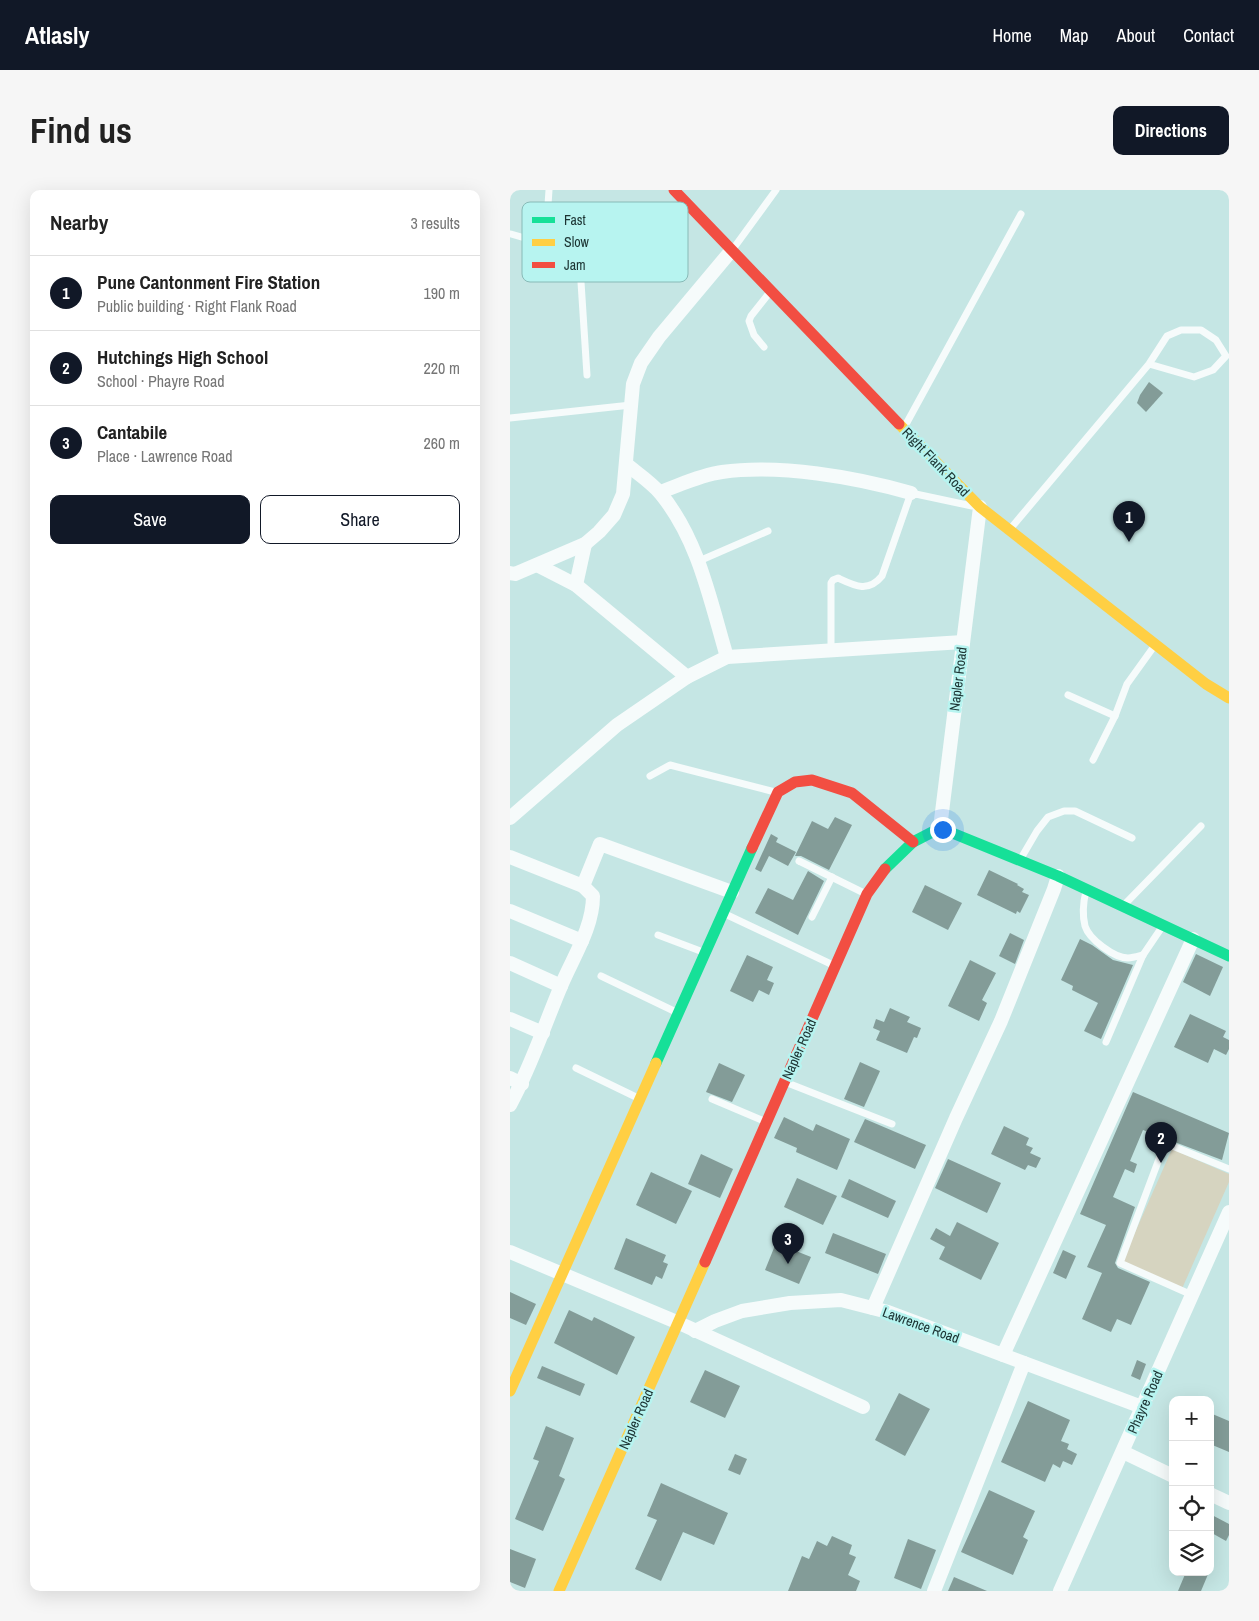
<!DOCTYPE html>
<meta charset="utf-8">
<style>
:root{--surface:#fff;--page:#f6f6f6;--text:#222;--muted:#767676;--line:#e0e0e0;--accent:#111827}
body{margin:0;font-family:"Archivo Narrow",sans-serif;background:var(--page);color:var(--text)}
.controls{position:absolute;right:15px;bottom:15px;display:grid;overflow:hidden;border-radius:10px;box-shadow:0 5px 20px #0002}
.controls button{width:45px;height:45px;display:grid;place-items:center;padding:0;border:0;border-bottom:1px solid var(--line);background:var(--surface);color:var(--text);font:25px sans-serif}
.you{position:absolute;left:432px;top:639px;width:18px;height:18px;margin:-12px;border:4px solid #fff;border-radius:50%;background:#1a73e8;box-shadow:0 0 0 8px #1a73e833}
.badge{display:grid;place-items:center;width:32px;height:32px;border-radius:50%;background:var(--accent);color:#fff;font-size:16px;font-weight:700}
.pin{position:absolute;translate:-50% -41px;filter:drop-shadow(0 1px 2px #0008)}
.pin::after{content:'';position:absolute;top:26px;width:18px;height:15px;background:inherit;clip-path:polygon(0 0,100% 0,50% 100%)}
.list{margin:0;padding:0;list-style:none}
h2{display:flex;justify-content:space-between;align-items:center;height:65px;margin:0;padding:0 20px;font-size:21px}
h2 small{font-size:16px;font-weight:400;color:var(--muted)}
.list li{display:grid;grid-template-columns:32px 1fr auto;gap:15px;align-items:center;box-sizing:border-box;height:75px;padding:0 20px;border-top:1px solid var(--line)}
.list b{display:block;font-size:19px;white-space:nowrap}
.list p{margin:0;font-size:16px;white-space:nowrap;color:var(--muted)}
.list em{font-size:16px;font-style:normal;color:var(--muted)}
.actions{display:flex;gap:10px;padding:15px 20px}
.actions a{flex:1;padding:11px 0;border:1px solid var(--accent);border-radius:10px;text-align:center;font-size:18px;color:var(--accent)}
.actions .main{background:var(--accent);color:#fff}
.icon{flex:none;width:28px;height:28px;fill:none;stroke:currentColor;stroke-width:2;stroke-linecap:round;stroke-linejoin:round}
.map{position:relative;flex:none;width:719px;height:1401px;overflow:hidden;border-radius:10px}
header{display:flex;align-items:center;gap:30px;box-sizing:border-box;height:70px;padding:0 25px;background:var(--accent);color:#fff}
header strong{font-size:24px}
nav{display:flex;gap:28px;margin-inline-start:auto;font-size:18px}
.intro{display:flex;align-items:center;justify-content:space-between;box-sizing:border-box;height:120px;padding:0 30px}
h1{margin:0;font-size:35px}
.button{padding:12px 22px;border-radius:10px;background:var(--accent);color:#fff;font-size:18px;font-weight:700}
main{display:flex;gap:30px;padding:0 30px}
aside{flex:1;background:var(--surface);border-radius:10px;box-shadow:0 5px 20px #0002}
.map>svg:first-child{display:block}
.green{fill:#d6d4c0}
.building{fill:#839c98}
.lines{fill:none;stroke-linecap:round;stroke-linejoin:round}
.lane{stroke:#f6fbfb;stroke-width:7}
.street{stroke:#f6fbfb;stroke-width:14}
.fast{stroke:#16e098;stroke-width:11}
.slow{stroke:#ffcf43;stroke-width:11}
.jam{stroke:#f24e42;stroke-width:11}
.labels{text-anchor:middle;stroke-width:5;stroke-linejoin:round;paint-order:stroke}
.street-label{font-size:14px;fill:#1b3332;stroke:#b7f4f0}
.key{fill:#b7f4f0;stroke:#88bab7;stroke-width:1}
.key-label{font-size:14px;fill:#1b3332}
</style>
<header>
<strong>Atlasly</strong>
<nav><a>Home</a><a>Map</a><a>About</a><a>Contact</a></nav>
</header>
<div class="intro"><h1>Find us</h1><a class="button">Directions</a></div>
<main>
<aside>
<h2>Nearby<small>3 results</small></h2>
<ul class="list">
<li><span class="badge">1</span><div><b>Pune Cantonment Fire Station</b><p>Public building · Right Flank Road</p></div><em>190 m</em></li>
<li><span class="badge">2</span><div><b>Hutchings High School</b><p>School · Phayre Road</p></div><em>220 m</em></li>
<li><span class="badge">3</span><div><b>Cantabile</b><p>Place · Lawrence Road</p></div><em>260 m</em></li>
</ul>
<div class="actions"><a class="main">Save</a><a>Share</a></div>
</aside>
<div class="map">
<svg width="719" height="1401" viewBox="0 0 719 1401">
<rect width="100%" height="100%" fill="#c5e6e4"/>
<path class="green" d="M 662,959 L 719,984 L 719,992 L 671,1101 L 611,1074 Z"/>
<g class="building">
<path d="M 639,192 L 653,203 L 636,222 L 627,213 L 630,205 Z"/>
<path d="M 325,627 L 342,635 L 319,680 L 291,666 L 285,666 L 302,631 L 318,639 Z"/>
<path d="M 261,644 L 268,648 L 266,652 L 286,662 L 278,676 L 259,666 L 251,682 L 245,679 Z"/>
<path d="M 479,680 L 508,694 L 507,695 L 514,699 L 512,702 L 519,705 L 510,723 L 507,721 L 506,724 L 467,705 Z"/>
<path d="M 298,681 L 314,691 L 288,745 L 245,723 L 258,698 L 283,710 Z"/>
<path d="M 415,695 L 452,713 L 438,740 L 402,722 Z"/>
<path d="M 500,743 L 514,750 L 505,774 L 489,766 Z"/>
<path d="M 570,749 L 582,755 L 603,770 L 623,775 L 591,849 L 574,841 L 588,813 L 562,800 L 563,796 L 551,790 Z"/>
<path d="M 686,764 L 713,777 L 700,806 L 673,792 Z"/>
<path d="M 237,765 L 263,777 L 257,790 L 264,793 L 259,805 L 249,800 L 243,812 L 220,801 Z"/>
<path d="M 460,770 L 486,783 L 472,810 L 477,813 L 469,831 L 438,816 Z"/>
<path d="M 380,818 L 400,827 L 397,832 L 411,838 L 407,848 L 404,847 L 397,863 L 366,850 L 370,841 L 363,838 L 366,829 L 374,832 Z"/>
<path d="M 680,824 L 716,841 L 713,847 L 719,850 L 719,859 L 716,865 L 704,859 L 698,873 L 664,857 Z"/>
<path d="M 350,872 L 370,881 L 354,917 L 334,909 Z"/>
<path d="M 209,873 L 235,885 L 222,912 L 196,902 Z"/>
<path d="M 623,902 L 719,943 L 712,970 L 633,940 L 620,971 L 627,974 L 624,983 L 615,979 L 603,1007 L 625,1017 L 605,1073 L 608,1078 L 640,1092 L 621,1135 L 607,1129 L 601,1142 L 572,1129 L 592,1083 L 577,1077 L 596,1035 L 570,1024 Z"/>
<path d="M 274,927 L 303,941 L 306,934 L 340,949 L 327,980 L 286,962 L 287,958 L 264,948 Z"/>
<path d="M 355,929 L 416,955 L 405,979 L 344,952 Z"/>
<path d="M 494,936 L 519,948 L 516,955 L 523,958 L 520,963 L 531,968 L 526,978 L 518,975 L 515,980 L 481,964 Z"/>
<path d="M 191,964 L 223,979 L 210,1008 L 178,994 Z"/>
<path d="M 438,969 L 491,993 L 477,1023 L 425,998 Z"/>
<path d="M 141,982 L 182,1001 L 166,1034 L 126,1015 Z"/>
<path d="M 287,988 L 327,1006 L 313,1035 L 274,1017 Z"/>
<path d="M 339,989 L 386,1011 L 378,1028 L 331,1007 Z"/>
<path d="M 447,1032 L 489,1053 L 471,1090 L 429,1069 L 435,1057 L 420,1049 L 426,1038 L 440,1046 Z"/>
<path d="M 323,1043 L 376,1064 L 368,1084 L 315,1063 Z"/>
<path d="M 116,1048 L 156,1065 L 153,1072 L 158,1074 L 152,1089 L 146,1086 L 142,1095 L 104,1079 Z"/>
<path d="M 266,1053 L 301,1067 L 289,1094 L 255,1080 Z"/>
<path d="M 553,1060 L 566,1066 L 556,1089 L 543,1083 Z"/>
<path d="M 0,1102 L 26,1114 L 16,1135 L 0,1128 Z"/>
<path d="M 59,1120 L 82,1131 L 84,1127 L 125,1147 L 107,1185 L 44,1153 Z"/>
<path d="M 627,1170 L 636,1174 L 630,1190 L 621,1186 Z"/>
<path d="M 32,1176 L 75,1194 L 70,1206 L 27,1188 Z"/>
<path d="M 195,1180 L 230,1196 L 215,1228 L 180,1212 Z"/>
<path d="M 389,1203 L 420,1219 L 395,1266 L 365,1250 Z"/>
<path d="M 518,1211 L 560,1230 L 551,1251 L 559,1254 L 557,1259 L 567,1264 L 562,1275 L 553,1271 L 550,1278 L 543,1274 L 535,1292 L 491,1272 Z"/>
<path d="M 700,1223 L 719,1231 L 719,1262 L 700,1254 Z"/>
<path d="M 36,1236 L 64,1248 L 49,1286 L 55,1289 L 33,1341 L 5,1329 L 29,1271 L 23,1269 Z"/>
<path d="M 225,1264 L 237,1269 L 230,1285 L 218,1280 Z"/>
<path d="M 151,1293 L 218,1323 L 204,1355 L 173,1342 L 151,1391 L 125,1379 L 147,1330 L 137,1326 Z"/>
<path d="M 479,1300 L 525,1321 L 513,1347 L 518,1350 L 503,1385 L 451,1362 Z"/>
<path d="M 700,1324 L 719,1334 L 719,1345 L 716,1351 L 700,1342 Z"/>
<path d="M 322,1346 L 342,1355 L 339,1364 L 346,1367 L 338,1385 L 350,1391 L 346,1401 L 278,1401 L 292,1366 L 299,1369 L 307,1351 L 317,1356 Z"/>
<path d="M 398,1349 L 426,1360 L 411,1399 L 384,1388 Z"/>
<path d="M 0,1359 L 26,1369 L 15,1398 L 0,1392 Z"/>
<path d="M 676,1382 L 699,1382 L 691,1401 L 668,1401 Z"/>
<path d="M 444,1387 L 477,1401 L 438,1401 Z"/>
</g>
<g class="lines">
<g class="lane">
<path d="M 38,15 L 39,0"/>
<path d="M 90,20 L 97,21 L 105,27 C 106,34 106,41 106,48 C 107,72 85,63 69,61 L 67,31 L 74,23 Z"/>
<path d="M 1,44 L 32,53 L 69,61 L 77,185"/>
<path d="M 223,59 L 266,0"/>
<path d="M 254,157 L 244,145 L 239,131 L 241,126 L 260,102"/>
<path d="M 0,228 L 121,215"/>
<path d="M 395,236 L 511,24"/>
<path d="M 501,338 L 639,174 L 657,146 L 671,140 L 691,140 L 706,150 L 716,166 L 703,180 L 684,187 L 639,174"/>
<path d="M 189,371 L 258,341"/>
<path d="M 321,459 L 321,393 L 323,390 L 328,388 C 345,396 358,403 372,386 L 401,303 L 462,316"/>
<path d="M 558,505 L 605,526"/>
<path d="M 583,570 L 605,526 L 617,494 L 645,455"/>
<path d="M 140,586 L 160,575 L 265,602"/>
<path d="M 510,670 L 527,641 L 538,627 L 554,621 L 565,621 L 622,648"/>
<path d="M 289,671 L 354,703"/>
<path d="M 576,701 C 573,713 572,724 575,736 C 579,749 604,768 618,768 C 623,768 629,766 633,765"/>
<path d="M 615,714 L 691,636"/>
<path d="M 213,723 L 323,775"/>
<path d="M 302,727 L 322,687"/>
<path d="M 148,745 L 193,762"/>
<path d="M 91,786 L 166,822"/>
<path d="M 596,852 L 633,765 L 652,737"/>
<path d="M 66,878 L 128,908"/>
<path d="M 275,892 L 382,934"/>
<path d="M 202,909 L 254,931"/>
<path d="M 682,1105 L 610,1073 L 655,953 L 719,979"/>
</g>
<g class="street">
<path d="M 116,274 C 127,283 142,293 151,304 C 189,351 200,410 217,467"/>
<path d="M 150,302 C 170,295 190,285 212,282 C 270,274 345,287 401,303"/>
<path d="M 27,375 L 66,395 L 177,487"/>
<path d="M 0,383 L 5,384 L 75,354 L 89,342 L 104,325 L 113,304 L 123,194 L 131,173 L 149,147 L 221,61"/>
<path d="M 66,395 L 75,354"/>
<path d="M 0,628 L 107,535 L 177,487 L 217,467 L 453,452"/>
<path d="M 430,638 L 470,317"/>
<path d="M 0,667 L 73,696 L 83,706 C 83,738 63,767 51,796 C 34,836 21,877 0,915"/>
<path d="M 73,696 L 90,654 L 222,702"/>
<path d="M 0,721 L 72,751"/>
<path d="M 0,773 L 51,796"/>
<path d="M 0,829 L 33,843"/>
<path d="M 0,888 L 12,894"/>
<path d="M 0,1062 L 169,1133 L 353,1217"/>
<path d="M 363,1118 L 446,928 L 491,831 L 544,699 L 548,686"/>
<path d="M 185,1141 L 205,1131 L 232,1121 L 280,1113 L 331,1110 L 378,1122 L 632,1217"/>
<path d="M 493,1165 L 683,749"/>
<path d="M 613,1262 L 663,1286"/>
<path d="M 700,1304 L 719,1313"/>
<path d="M 424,1401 L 514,1173"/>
<path d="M 550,1401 L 719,1022"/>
</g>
<g class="fast">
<path d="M 375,679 L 403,652 L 430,638 L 548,686 L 719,766"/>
<path d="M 146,873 L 242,658"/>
</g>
<g class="slow">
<path d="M 389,234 L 470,317 L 696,494 L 719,508"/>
<path d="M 0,1201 L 146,873"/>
<path d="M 49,1401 L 195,1072"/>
</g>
<g class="jam">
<path d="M 164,0 L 389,234"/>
<path d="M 242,658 L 268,602 L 285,592 L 302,590 L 342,603 L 403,652"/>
<path d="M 195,1072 L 357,704 L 375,679"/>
</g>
</g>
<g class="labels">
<g class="street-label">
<text transform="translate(426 272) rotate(46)" y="5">Right Flank Road</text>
<text transform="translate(448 489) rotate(-83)" y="5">Napler Road</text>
<text transform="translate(289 859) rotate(-66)" y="5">Napler Road</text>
<text transform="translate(411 1135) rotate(20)" y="5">Lawrence Road</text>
<text transform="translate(635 1212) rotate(-66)" y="5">Phayre Road</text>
<text transform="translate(126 1229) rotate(-66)" y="5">Napler Road</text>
</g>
</g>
<rect x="12" y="12" width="166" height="80" rx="8" class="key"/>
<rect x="22" y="27" width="23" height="6" fill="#16e098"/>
<rect x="22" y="49" width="23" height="7" fill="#ffcf43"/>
<rect x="22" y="72" width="23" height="6" fill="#f24e42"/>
<g class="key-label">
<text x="54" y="35">Fast</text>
<text x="54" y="57">Slow</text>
<text x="54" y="80">Jam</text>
</g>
</svg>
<div class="controls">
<button>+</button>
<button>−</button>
<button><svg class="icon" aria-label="locate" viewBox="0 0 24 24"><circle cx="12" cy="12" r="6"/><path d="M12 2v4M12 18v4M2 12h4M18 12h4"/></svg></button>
<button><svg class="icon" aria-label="layers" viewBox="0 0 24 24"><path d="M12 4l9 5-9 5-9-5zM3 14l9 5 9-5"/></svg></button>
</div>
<div class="you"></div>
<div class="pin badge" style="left:619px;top:352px">1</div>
<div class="pin badge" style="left:651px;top:973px">2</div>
<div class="pin badge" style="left:278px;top:1074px">3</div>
</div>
</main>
